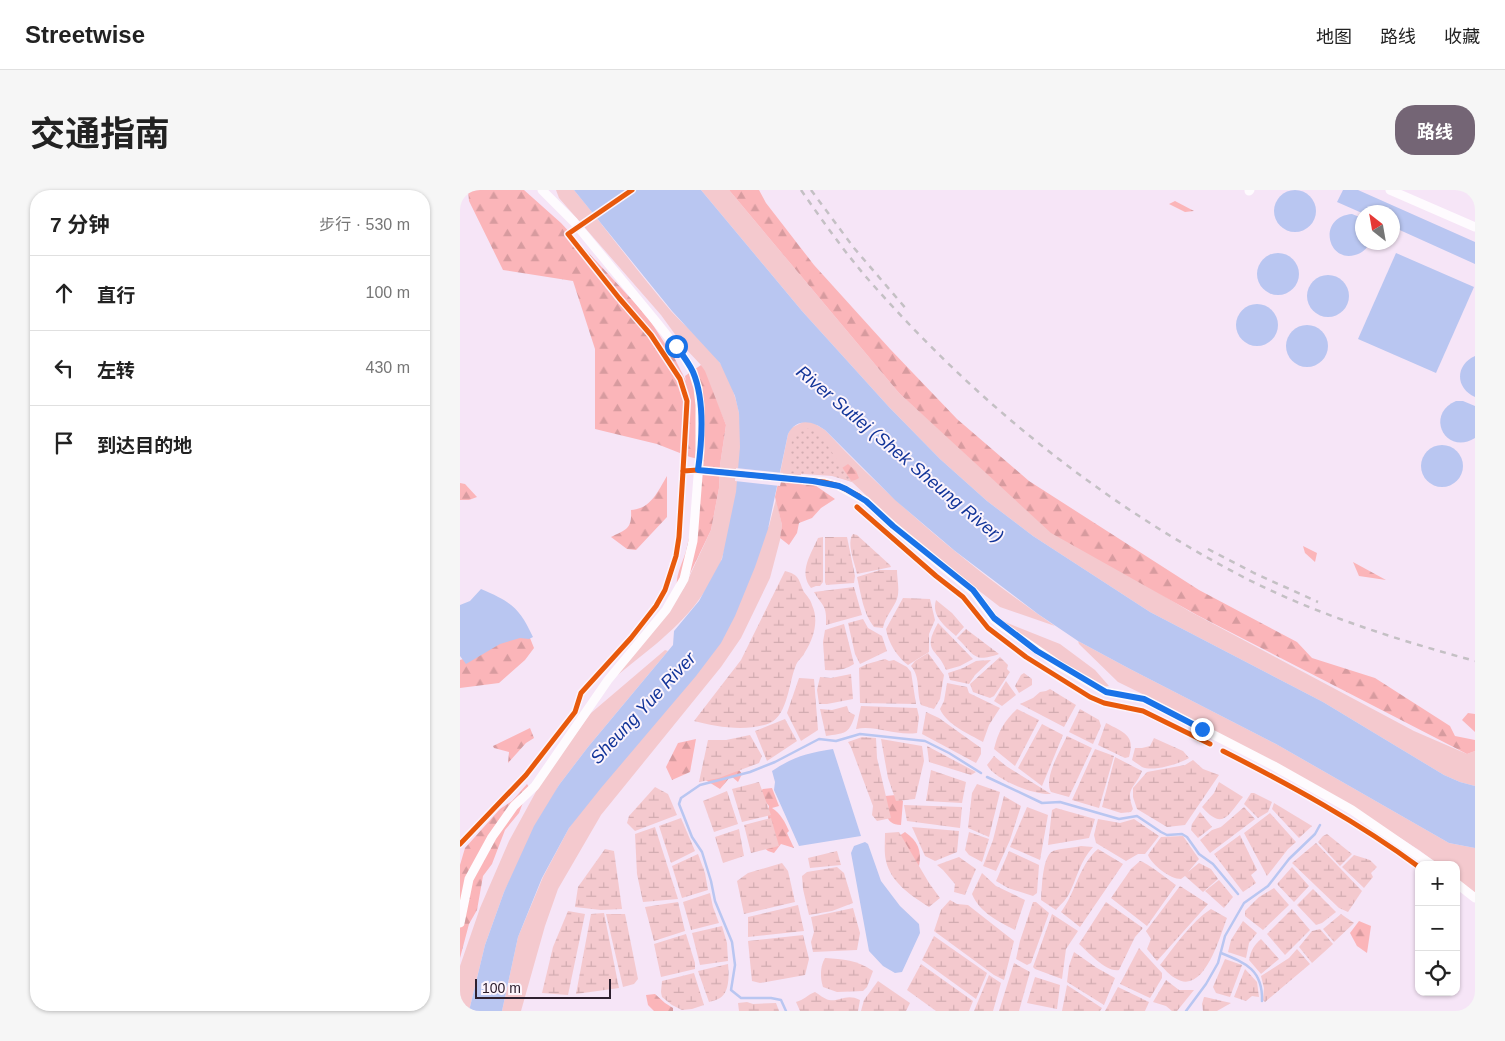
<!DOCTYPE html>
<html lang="zh">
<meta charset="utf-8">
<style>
:root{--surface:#fff;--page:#f6f6f6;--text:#222;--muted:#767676;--line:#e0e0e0;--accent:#746575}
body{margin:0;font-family:Arial,"Noto Sans SC",sans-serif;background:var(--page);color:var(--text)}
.controls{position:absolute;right:15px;bottom:15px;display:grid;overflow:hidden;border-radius:10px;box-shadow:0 1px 4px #0004}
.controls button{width:45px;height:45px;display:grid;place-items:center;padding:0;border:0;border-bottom:1px solid var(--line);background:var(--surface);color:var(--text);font:25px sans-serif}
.compass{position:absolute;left:895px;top:15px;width:45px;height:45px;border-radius:50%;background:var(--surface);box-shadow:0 1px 4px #0004;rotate:329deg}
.scale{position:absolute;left:15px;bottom:12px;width:136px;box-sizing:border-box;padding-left:5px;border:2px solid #2e202f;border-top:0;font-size:14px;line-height:18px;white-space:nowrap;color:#2e202f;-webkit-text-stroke:4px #fcf4fc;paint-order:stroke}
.stop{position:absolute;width:15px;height:15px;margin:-11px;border:4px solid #1a73e8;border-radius:50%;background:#fff}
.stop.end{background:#1a73e8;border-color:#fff;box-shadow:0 1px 5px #0008}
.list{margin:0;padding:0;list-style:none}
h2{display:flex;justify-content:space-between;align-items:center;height:65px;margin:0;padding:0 20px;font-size:21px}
h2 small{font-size:16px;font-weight:400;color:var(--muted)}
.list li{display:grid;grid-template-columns:32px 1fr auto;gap:15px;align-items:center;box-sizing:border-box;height:75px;padding:0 20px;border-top:1px solid var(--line)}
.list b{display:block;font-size:19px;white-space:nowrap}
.list em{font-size:16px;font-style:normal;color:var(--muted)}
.icon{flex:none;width:28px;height:28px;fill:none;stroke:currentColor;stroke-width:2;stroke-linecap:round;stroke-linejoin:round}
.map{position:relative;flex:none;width:1015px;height:821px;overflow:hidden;border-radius:20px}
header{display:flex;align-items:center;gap:30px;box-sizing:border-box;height:70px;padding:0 25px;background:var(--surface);border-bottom:1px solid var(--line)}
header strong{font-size:24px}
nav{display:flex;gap:28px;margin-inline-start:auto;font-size:18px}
.intro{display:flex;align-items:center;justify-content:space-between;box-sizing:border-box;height:120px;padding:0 30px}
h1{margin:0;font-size:35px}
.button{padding:12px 22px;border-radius:20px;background:var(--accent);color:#fff;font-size:18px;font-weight:700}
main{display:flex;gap:30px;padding:0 30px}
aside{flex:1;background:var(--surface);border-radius:20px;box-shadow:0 1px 4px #0004}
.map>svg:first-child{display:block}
.green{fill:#f4c9ce}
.forest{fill:url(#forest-firs)}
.wetland{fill:url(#wetland-marsh)}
.park{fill:url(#park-dots)}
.water{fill:#b9c6f1}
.pier{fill:#f6e5f7}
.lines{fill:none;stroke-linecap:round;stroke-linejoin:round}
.stream{stroke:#b9c6f1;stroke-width:2.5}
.street{stroke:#fefbfe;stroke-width:9}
.rail{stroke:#c4c0c4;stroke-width:2.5;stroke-dasharray:6 6;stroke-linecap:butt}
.cycleway-casing{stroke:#fcf4fc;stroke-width:8}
.cycleway{stroke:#e8590c;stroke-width:5}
.route{stroke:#1a73e8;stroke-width:6}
.labels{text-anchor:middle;stroke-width:4;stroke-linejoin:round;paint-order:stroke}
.water-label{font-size:18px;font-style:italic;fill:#133599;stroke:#fcf4fc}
</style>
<header>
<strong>Streetwise</strong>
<nav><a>地图</a><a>路线</a><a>收藏</a></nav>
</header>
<div class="intro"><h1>交通指南</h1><a class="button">路线</a></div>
<main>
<aside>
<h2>7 分钟<small>步行 · 530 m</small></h2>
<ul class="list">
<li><svg class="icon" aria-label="ahead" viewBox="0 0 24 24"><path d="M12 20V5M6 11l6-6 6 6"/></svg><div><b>直行</b></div><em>100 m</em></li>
<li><svg class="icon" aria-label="left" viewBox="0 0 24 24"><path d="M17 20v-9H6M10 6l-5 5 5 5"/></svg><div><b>左转</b></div><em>430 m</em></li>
<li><svg class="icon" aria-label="arrive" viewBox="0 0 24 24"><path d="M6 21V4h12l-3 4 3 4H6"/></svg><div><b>到达目的地</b></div></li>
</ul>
</aside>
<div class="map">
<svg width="1015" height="821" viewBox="0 0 1015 821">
<defs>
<pattern id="forest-firs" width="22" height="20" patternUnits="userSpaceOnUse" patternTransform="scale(1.25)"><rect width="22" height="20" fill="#fbb5b9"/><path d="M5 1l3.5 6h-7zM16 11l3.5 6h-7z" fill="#d79b9f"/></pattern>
<pattern id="wetland-marsh" width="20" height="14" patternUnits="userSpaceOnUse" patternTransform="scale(1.25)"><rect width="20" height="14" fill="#f4c9ce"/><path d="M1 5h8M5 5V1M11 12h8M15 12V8" fill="none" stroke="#d2acb1"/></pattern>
<pattern id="park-dots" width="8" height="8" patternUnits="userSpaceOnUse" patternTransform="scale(1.25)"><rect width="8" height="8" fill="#f4c9ce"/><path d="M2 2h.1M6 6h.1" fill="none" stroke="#d2acb1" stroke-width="1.8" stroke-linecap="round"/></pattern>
</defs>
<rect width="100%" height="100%" fill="#f6e5f7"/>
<g class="green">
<path d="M 96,0 L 114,0 C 147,40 178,82 211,121 C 227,139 248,153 260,173 C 269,188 276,206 279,223 C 285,260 274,332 262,368 C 258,383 247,399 238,411 C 214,443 179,467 149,492 L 224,398 L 251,340 L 259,298 L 260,275 L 266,235 L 241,175 L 225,158 L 201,125 L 99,8 Z"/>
<path d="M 241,0 L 269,0 L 439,203 L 583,333 L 729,421 L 954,541 L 1007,564 L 1015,561 L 1015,596 L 1000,592 L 984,585 L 863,512 L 690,422 L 573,346 L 527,311 L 480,269 L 429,217 L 342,121 Z"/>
<path d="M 343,232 L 352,232 L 365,240 C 434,314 512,379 595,436 L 540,417 L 487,376 L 427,325 L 392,292 L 342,273 L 341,285 L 318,293 L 328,244 L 331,238 Z"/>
<path d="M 316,309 L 322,335 L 320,350 L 310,388 L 281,448 L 261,477 L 141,625 L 98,699 L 85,736 L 61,821 L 42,821 L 58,747 L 83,687 L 109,638 L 309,336 Z"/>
<path d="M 540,430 L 600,454 L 635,480 L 649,496 L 644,497 L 588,464 Z"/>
<path d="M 618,451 L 670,479 L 816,554 L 989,653 L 1015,658 L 1015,703 L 996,688 L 996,675 L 979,675 L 959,660 L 898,621 L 707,516 L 658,492 L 619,454 Z"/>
<path d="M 205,460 L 208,461 L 128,557 L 99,595 L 44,702 L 25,755 L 9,821 L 0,821 L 0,776 L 20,718 L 49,651 L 84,587 L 131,523 Z"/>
</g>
<g class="forest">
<path d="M 8,0 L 64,0 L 101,33 L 187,126 L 215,169 L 226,191 L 225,186 L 241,175 L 245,181 L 266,235 L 260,275 L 259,298 L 251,340 L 222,400 L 217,398 C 215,386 223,372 226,361 C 233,334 238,296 238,269 L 230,267 L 197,254 L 135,239 L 135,159 L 113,91 L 43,80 L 9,11 Z"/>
<path d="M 269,0 L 299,0 L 306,13 L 354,75 L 430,159 L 497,229 L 569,291 L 739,400 L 837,452 L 852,468 L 915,488 L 990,536 L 995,546 L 1015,550 L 1015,561 L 1007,564 L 737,425 L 591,343 L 439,203 Z"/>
<path d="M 715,11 L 734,21 L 725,22 L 709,14 Z"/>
<path d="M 388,274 L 396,281 L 399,288 C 394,291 391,292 386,289 L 382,278 Z"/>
<path d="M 207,286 L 207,327 L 176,360 L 167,359 L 151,347 C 167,339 172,339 171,320 C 191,319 198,301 207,286 Z"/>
<path d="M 332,289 L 346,289 L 375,309 L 361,318 L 352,328 L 339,333 L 337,343 L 329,355 L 320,348 L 322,335 L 315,307 L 318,293 Z"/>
<path d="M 0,293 L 5,294 L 17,307 L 9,310 L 0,310 Z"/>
<path d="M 843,356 L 857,363 L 855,372 L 845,363 Z"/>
<path d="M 893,372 L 926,390 L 899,386 Z"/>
<path d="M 68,443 L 74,458 L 65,470 L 39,493 L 0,498 L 0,470 L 12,466 L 32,454 Z"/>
<path d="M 1008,523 L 1015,524 L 1015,542 L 1002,530 Z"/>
<path d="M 70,538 L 74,548 L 66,553 L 48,573 L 49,562 L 34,558 L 33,556 Z"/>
<path d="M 236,549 L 230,582 L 212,590 L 206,577 L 218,553 Z"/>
<path d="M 279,580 L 282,584 L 278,592 L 271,586 L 260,599 L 244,589 Z"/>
<path d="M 67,594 L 69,597 L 59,623 L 45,640 L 32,674 L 23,686 L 17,720 L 9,734 L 0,768 L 0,675 L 5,658 L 40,619 L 52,611 Z"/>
<path d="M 312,598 L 319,616 L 312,618 C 321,624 325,632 329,641 L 327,643 L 334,658 L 321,654 L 314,663 L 308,661 L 300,654 L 311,645 L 308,626 L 309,616 L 298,603 L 303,599 Z"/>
<path d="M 436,605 L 443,611 L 441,635 C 424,635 425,619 425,606 Z"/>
<path d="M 445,642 C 458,651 462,661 459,676 L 454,673 L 439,646 Z"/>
<path d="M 899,731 L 911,736 L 907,763 L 897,756 L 890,743 Z"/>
<path d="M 195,804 L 205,813 L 213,818 L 213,821 L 194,821 L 188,815 L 186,805 Z"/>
</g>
<g class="wetland">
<path d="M 393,344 L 397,345 L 430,375 L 431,377 L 397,384 C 395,373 386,353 393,344 Z"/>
<path d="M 363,347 L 363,392 L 360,396 L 356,396 L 351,398 C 338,382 351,364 358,348 Z"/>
<path d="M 365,347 L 387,347 L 395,386 L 394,393 L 366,395 L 365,392 Z"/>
<path d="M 420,380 L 437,380 C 437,389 440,401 437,409 C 433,419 425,427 423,438 L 414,437 C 403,423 401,404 397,387 Z"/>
<path d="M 325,381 C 340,385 338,389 344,402 C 347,406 351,410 352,415 C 359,430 354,448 345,462 C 343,467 338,470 336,475 C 329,491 328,525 310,533 C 287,542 256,537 234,531 L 281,470 Z"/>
<path d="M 394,397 L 402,425 L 366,435 C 367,415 363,417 354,402 Z"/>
<path d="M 443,408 L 470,409 L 475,430 L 469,444 L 469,462 L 448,475 C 437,467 428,452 426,439 Z"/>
<path d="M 476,410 L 492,423 L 504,437 L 496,446 C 485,436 471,426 476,410 Z"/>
<path d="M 403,429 L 408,438 L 422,446 L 427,461 L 400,474 L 395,464 L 388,433 Z"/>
<path d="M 478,433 L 513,469 L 500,476 L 486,480 C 478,458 461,463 478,433 Z"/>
<path d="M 384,434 L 394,474 C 385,480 376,481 365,480 L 363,452 L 365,440 Z"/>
<path d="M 506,439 L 539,464 C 513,473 515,465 497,448 Z"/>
<path d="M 468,463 L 484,485 L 480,509 L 474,519 L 461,515 C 456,501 461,488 451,476 L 455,471 Z"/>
<path d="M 540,467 L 548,475 L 547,479 L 550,482 L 534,506 L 530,508 L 513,502 L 510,494 Z"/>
<path d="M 425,469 L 429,471 L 434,470 L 447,477 L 451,482 L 456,514 L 400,513 L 399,478 L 407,474 Z"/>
<path d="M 531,470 L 515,485 L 509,494 L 490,490 L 488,483 L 503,478 L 516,471 Z"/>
<path d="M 564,483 L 572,489 L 572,495 L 559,503 L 555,496 L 561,485 Z"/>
<path d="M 391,484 L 393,509 L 367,514 L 359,514 L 357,500 L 360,487 L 371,488 Z"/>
<path d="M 339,488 L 354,489 L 358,540 L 341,551 L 327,523 Z"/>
<path d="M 546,491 L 556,505 L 542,516 L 534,511 Z"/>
<path d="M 487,493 L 507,497 L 509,503 L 540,518 L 529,535 L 523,552 C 509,544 487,535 480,519 L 484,511 Z"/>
<path d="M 590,499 L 616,515 L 604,537 L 560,514 L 573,508 L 580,502 L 586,501 Z"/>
<path d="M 387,516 L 389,522 L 395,525 C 389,545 384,543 366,546 L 360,519 L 372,520 Z"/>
<path d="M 401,516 L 457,518 L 459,527 L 457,543 C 434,546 416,535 396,539 Z"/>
<path d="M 557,519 L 579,530 L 555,576 L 534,559 C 538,542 544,531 557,519 Z"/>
<path d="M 620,519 L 639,530 L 641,536 L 633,554 L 609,542 Z"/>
<path d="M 466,522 L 479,528 L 521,558 L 521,564 L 516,573 L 462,544 Z"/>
<path d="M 325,529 L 337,551 L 307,571 L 295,541 Z"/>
<path d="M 646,533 C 663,542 676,545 669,567 L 665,568 L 638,555 Z"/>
<path d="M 582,534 L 603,545 L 582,596 L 558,578 Z"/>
<path d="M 290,545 L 302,566 L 299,573 L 259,588 L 239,592 L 248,550 L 266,550 Z"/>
<path d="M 607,546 L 632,558 L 609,607 L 591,602 C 583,589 601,559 607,546 Z"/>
<path d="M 402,547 L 416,548 L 417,568 L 431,628 L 417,631 L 412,625 L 413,616 L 391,557 L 388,552 Z"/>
<path d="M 694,548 L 723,561 L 729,568 C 719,574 693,582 682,577 C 679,575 675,572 672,570 L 675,558 L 682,558 L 690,556 Z"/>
<path d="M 421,549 L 462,556 L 464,571 L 455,609 L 436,611 L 428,588 Z"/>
<path d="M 467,556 L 516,582 L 511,585 L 469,572 Z"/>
<path d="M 635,559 L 654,566 L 639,618 L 612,610 Z"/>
<path d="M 534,566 L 546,576 L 591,604 C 574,605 535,590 527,575 Z"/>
<path d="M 655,567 L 682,581 C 675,599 665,597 673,619 L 671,622 L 661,623 L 642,617 Z"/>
<path d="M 733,570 L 743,579 L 759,585 L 725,635 L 707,637 L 677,619 L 673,607 L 673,598 L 687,582 L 725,575 Z"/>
<path d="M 471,580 L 506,592 L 502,613 L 466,611 Z"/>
<path d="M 299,592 L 311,625 L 282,632 L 272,599 Z"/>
<path d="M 759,592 L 783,607 C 768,625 763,641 742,617 L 754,603 Z"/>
<path d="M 517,594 L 540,602 L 529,647 L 508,638 L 512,603 Z"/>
<path d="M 195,597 L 208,604 L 217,625 L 175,641 L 167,633 L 169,626 Z"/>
<path d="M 267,601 L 278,634 L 254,642 L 243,611 Z"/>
<path d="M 791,603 L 794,603 L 812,612 L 808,622 L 798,628 L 784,614 Z"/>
<path d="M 544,606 L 561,616 L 550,650 L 536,681 L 523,676 L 533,650 Z"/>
<path d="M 814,613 L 852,636 L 839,648 L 812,619 Z"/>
<path d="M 444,615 L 502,617 L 500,638 L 447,631 Z"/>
<path d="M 567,617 L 588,625 L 580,670 L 550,657 Z"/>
<path d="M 784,617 L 795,629 L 750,663 L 740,650 L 752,640 L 761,637 Z"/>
<path d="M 596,618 L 635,629 L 629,648 L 588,655 L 592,620 Z"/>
<path d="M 740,622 L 752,637 L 738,648 L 731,640 L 732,634 Z"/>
<path d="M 810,623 L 836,652 L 828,659 L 807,686 L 784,643 Z"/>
<path d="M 221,628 L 235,661 L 211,673 L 199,636 Z"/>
<path d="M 311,628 L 319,656 L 291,663 L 284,635 Z"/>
<path d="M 638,629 L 660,633 L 674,629 L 699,646 L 685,664 L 678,664 L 666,671 L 636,653 L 634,645 Z"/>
<path d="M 195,637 L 218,709 L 183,712 L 177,684 L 175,644 Z"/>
<path d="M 452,637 L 499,641 L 497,662 L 475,671 L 465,666 Z"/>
<path d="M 279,639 L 284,666 L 263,673 L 255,647 Z"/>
<path d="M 439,642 L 469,693 L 480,708 L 469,717 C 452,706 431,693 426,671 C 424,663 425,652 425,643 Z"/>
<path d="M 509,642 L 529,649 L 522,672 L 509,665 L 505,660 Z"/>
<path d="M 867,644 L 892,664 L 880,676 L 858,652 L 863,646 Z"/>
<path d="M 780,645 L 797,680 L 791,685 L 796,693 L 783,702 L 754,664 Z"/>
<path d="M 723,646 L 739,669 L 728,682 L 739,673 L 751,679 L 758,689 L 743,702 L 725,686 L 721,689 C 710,689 692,675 688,665 L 701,647 Z"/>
<path d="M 856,653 L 902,701 L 888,722 L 879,718 L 832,673 Z"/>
<path d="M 621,656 L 633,657 C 620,671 617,688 609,704 C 606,710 600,715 596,720 L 581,710 C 582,699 582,666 593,661 C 602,658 612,658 621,656 Z"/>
<path d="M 145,659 L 154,661 L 162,719 L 141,720 L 115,717 L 118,697 Z"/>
<path d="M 638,659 L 663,674 L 620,737 L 601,722 C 616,702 619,675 638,659 Z"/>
<path d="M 377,661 L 381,675 L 350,678 L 348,668 Z"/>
<path d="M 549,661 L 579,675 L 577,703 L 573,706 L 548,698 L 536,691 Z"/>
<path d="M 238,664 L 245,683 L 248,700 L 222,708 L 212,676 Z"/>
<path d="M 894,665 L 910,670 L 917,677 L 911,683 L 913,687 L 904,698 L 882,677 Z"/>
<path d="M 499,667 L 516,679 L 505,705 L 494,702 L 495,694 L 483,680 L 477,675 Z"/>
<path d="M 680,671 C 686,672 709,690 716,695 L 687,736 L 651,708 L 671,679 Z"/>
<path d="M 322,673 L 328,681 L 335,712 L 284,724 L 277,691 L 288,683 Z"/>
<path d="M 377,677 L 384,683 L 393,713 L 372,721 L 349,725 L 343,699 L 342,686 L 347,682 Z"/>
<path d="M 832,677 L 849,696 L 834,712 L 817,694 Z"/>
<path d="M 522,683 L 536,696 L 565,710 L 555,740 C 538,731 520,723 512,704 Z"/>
<path d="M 759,690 L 773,707 L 764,718 L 745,701 Z"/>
<path d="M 720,696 L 748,714 L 697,771 L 687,759 L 691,749 L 686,741 Z"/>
<path d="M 814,698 L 829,715 L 803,740 L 785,726 L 785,721 L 799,707 Z"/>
<path d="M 853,699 L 876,722 L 862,733 L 856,735 L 837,715 Z"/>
<path d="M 250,703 L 253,717 L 259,733 L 231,740 L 223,712 Z"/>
<path d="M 490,710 L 497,714 L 508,715 L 554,751 L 544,790 L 534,785 L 474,741 L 481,720 Z"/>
<path d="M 218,712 L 225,741 L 194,751 L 185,717 Z"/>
<path d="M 573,712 L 576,712 L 589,723 L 571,773 L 567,775 L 556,769 L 560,751 Z"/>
<path d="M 646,712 L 683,738 L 675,747 L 659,780 C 647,783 628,762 619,754 Z"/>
<path d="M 338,715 L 344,741 L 288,747 L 288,727 Z"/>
<path d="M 393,718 L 400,743 L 397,760 L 353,762 L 351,752 L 354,742 L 351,727 Z"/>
<path d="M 751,719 L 767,728 C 760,746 744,807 715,788 C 709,785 705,779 700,775 C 715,756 731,732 751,719 Z"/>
<path d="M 832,719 L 850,740 L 825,765 L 807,744 Z"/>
<path d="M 108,721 L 125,724 L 108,805 L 82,803 L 93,757 Z"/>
<path d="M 144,723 L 159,798 L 116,804 L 131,724 Z"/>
<path d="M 146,724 L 165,724 L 178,789 L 174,794 L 163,797 Z"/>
<path d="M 592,724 L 618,741 L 606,759 L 602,789 L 575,779 L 573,777 Z"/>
<path d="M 881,724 L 894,733 L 874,752 L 863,739 Z"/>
<path d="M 783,731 L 797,743 L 789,753 L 786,768 L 768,762 L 771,750 Z"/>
<path d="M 262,736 L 267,753 L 268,771 L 240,775 L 232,743 Z"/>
<path d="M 860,739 L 873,754 L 852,773 L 839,757 L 852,741 Z"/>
<path d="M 226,744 L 235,773 L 235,779 L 201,787 L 194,754 Z"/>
<path d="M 343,745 L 349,769 L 345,785 L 300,793 L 292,791 L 288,751 Z"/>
<path d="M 474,746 L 527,783 L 516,809 L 462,770 Z"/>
<path d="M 801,749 L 819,769 L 801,784 L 789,770 C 791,760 794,755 801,749 Z"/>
<path d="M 679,758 L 702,783 L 702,788 L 690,808 L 660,794 Z"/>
<path d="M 837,759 L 850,774 L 805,812 L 803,810 L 804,798 L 801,786 L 829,768 Z"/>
<path d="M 614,762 L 637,778 L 655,788 L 644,815 L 607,792 L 609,776 Z"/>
<path d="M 365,768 C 383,769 397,770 413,781 L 407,797 L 403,801 L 377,802 L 363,797 C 360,788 360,776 365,768 Z"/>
<path d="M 765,769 L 782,775 L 770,807 L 756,803 L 753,797 Z"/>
<path d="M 554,773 L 570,782 L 559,821 L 539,821 Z"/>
<path d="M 268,774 C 269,784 270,802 260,808 C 257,810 252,811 249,812 L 238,781 Z"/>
<path d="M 461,774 L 513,811 L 509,821 L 476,821 L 447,800 Z"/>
<path d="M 785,779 L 797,792 L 799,807 L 792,806 L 786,811 L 774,807 Z"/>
<path d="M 234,783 L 244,815 L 232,819 L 222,820 L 212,815 L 202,807 L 201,802 L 202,791 Z"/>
<path d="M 529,785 L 541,793 L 533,821 L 514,821 Z"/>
<path d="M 575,787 L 600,795 L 597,819 L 567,813 Z"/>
<path d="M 706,790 L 719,800 L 734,800 L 717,821 L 712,821 L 706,816 L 693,812 Z"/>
<path d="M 418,791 L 450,813 L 446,821 L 401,821 L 404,810 Z"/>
<path d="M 607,795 L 642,818 L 640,821 L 602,821 Z"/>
<path d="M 658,797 L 689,812 L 685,821 L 645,821 Z"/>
<path d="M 355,802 C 359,804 364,809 369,810 C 380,812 386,803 400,810 L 398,821 L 340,821 L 336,812 C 344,810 347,805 355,802 Z"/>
<path d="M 744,807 L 745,807 L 771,813 L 757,821 L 743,821 L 742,814 Z"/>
<path d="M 287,812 L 293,814 L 316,813 L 319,821 L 279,821 L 278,813 Z"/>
</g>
<path class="park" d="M 352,238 L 361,246 L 392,292 L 372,286 L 329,283 L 332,248 L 340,240 Z"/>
<g class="water">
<path d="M 114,0 L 241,0 L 342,121 L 429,217 L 480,269 L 527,311 L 573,346 L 690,422 L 863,512 L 984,585 L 1000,592 L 1015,596 L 1015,658 L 989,653 L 816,554 L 670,479 L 618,451 L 578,424 L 495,361 L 435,310 L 365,240 C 353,231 337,227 328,244 L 308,339 L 295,377 L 275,426 L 261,453 L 236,486 L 141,598 L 109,638 L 82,688 L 58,747 L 42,821 L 9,821 L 25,755 L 44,702 L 74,636 L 99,595 L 128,557 L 213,455 L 214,441 L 239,411 L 262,369 L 276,302 L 280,257 L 279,223 L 275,206 L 260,173 L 212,121 Z"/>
<path d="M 883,0 L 898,0 L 1015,52 L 1015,74 L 933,37 L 932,22 L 902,23 L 877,12 Z"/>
<circle cx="835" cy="21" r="21"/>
<path d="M 892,24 L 902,28 L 902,52 L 909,53 C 907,59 902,63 895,65 C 867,73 857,27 892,24 Z"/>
<path d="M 936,63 L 1014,97 L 976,183 L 898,149 Z"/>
<circle cx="818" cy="84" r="21"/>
<circle cx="868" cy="106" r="21"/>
<circle cx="797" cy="135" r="21"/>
<circle cx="847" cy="156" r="21"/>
<path d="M 1015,166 L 1015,207 C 995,198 995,175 1015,166 Z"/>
<path d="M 996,211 L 1003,211 L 1015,216 L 1015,248 C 986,266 964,225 996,211 Z"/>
<circle cx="982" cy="276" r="21"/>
<path d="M 21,399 C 51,412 59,417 73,447 L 69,449 L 60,448 L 40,454 L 6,474 L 0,466 L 0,415 L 10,411 Z"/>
<path d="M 373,559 L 401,646 L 339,656 L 314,600 L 315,592 L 312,581 C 333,567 347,563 373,559 Z"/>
<path d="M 405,652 L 408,654 L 421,691 L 440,716 L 459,734 L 460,743 L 442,782 L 435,783 L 423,776 L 409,761 L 391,663 L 394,656 Z"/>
</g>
<path class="pier" d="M 276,278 L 323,283 L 320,296 L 275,291 Z"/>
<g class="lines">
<g class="stream">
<path d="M 527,587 L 582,613 L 600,612 L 659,629 L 677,626 L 701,642 L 707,645 L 722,644 L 727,647 L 739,664 L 753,674 L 778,704"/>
<path d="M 761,763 C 786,773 803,780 802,811"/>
<path d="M 326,821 L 321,810 L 311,808 L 281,808 L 271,800 L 275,775 L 272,752 L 255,711 L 251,691 L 242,662 L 232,647 L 219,614 L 221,608 L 240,595 L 290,582 L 315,572 L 359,549 L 376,551 L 400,544 L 465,551 L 489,563 L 521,583"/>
<path d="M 726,821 L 746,794 L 758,773 L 765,746 L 784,713 L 808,696 L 829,669 L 855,644 L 860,635"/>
</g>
<g class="street">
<path d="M 930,0 L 1015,37"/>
<path d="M 789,1 L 790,0"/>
<path d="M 238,280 L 364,292 L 379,296 L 406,311 L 433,336 L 513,401 L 534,429 L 541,435 L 599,475 L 646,502 L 684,509 L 814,576 L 892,620 L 972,675"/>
<path d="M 996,693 L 1015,708"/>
<path d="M 0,733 L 9,689 L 32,647 L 54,616 L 75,596 L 148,490 L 206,420 L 224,389 L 233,351 L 240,260 L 240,215 L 238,198 L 233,182 L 224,167 L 198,134 L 114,32 L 82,0"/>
</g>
<g class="rail">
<path d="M 341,0 C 362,30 383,60 407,88 C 514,211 643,315 789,390 C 861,426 938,450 1015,471"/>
<path d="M 351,0 L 394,58 L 448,121"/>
<path d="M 748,359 L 794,383 L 858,412"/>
</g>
<g class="cycleway-casing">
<g id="cycleway">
<path d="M 172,0 L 108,44 L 159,108 L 191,145 L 220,189 L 227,211 L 223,281"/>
<path d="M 397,317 L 476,386 L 503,407 L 528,438 L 566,467 L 630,507 L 644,513 L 683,521 L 750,554"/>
<path d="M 763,561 C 830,595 898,632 959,677"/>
<path d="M 0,654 L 66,585 L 115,522 L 121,503 L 171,448 L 196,416 L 205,400 L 216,366 L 219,347 L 223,281 L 238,280 L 364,292 L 379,296 L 399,306"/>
</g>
</g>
<use href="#cycleway" class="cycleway"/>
</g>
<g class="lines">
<path class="route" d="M 216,156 C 222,164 229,173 233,182 C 245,210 242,251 238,280 L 353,291 L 379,296 L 386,299 L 406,311 L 433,336 L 513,400 L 534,428 L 577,461 L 646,502 L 684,509 L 742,539"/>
</g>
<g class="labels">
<g class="water-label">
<text transform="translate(440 264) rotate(40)" y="6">River Sutlej (Shek Sheung River)</text>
<text transform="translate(183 518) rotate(-47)" y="6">Sheung Yue River</text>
</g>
</g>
</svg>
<div class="controls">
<button>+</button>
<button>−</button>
<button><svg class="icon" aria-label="locate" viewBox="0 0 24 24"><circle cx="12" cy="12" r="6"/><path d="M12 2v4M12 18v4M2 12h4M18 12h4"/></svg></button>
</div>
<svg class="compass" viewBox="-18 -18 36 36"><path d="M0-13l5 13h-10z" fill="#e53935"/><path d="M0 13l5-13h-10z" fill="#767676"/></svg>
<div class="scale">100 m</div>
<div class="stop" style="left:216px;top:156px"></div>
<div class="stop end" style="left:742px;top:539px"></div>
</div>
</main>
